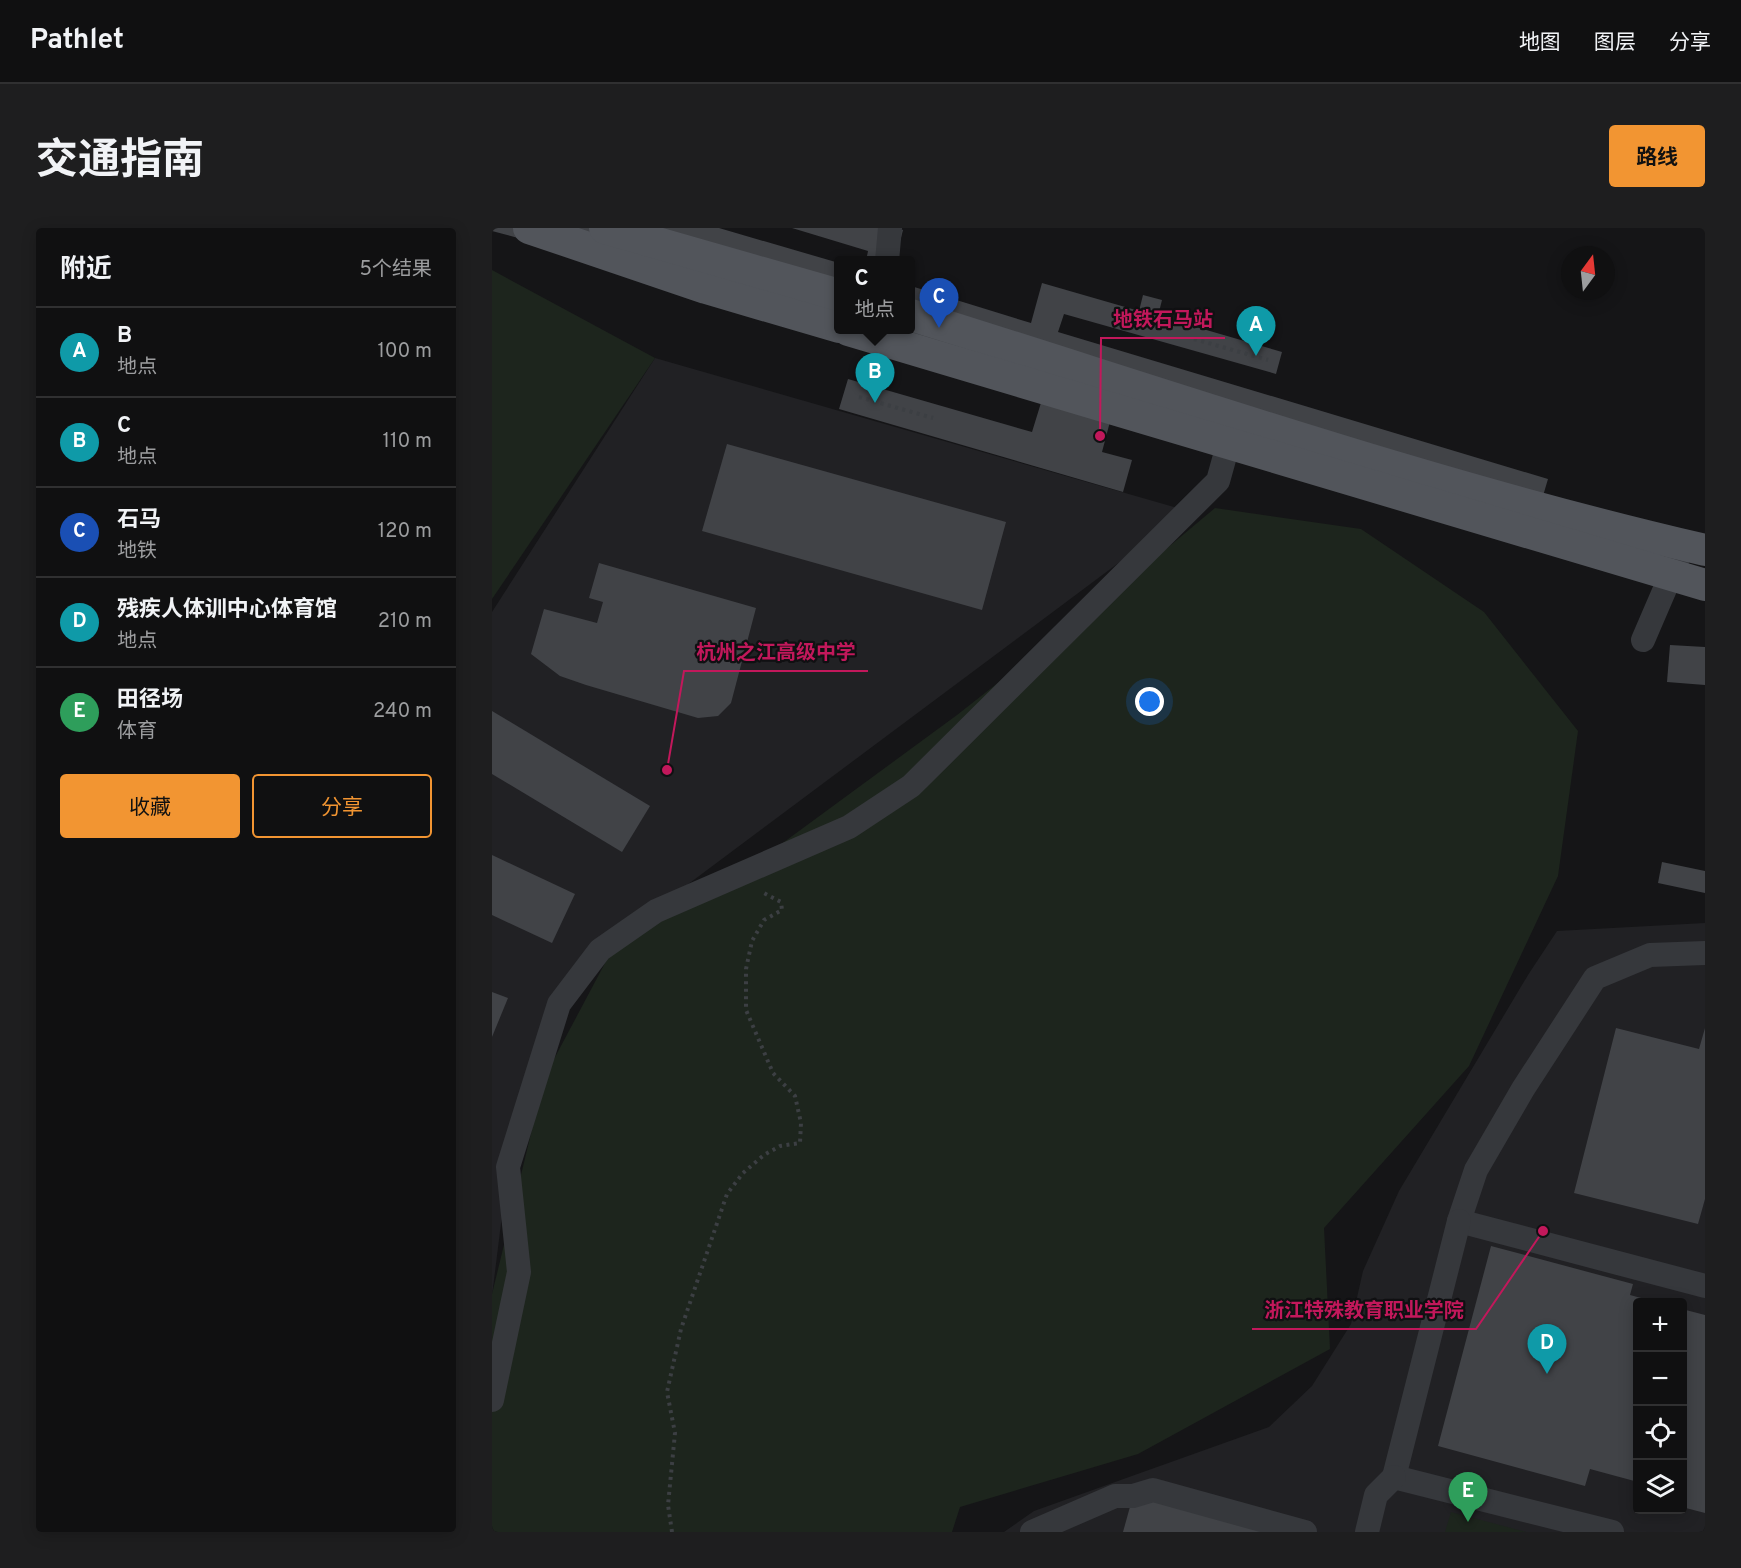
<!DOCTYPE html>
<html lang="zh">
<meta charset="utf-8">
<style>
:root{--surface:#101011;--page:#1e1e1f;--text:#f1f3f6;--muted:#9c9d9f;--line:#303031;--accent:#f29532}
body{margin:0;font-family:Overpass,"Noto Sans SC",sans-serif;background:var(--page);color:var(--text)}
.controls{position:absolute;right:18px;bottom:18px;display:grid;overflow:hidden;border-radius:6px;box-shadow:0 3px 15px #0003}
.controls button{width:54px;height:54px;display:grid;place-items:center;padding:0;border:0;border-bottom:2px solid var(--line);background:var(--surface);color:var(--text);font:30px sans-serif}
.compass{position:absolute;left:1069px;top:18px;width:54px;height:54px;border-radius:50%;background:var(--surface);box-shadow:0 3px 15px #0003;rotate:15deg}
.you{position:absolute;left:658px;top:474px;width:21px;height:21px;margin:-15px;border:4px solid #fff;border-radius:50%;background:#1a73e8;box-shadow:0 0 0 9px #1a73e833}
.badge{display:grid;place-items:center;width:39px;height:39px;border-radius:50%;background:var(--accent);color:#fff;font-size:20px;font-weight:700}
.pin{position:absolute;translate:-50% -50px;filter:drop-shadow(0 2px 3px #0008)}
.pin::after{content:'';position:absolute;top:32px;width:21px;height:18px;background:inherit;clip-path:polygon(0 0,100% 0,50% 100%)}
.popup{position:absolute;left:342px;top:28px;width:81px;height:78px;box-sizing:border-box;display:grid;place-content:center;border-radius:6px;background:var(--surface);filter:drop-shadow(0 2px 4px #0005);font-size:20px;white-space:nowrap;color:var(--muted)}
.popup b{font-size:22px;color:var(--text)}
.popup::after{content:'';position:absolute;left:50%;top:100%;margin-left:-12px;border:12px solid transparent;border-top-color:var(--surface)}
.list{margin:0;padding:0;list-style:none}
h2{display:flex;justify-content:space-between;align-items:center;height:78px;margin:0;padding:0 24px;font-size:26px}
h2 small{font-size:20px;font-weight:400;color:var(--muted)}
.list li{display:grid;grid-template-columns:39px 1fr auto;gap:18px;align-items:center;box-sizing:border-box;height:90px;padding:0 24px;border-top:2px solid var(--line)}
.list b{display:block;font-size:22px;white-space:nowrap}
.list p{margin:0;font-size:20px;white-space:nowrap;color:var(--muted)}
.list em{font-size:20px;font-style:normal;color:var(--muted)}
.actions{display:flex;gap:12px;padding:18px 24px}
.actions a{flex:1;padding:14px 0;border:2px solid var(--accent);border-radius:6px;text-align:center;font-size:21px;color:var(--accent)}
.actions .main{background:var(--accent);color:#111}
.icon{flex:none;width:33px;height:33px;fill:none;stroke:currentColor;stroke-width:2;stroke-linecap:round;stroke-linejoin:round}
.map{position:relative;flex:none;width:1213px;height:1304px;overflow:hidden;border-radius:6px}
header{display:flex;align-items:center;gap:36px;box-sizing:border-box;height:84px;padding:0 30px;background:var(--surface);border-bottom:2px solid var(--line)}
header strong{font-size:28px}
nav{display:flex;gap:33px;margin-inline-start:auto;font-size:21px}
.intro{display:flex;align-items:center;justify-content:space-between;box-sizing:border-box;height:144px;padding:0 36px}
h1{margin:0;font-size:42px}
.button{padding:15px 27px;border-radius:6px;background:var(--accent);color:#111;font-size:21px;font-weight:700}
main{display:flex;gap:36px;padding:0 36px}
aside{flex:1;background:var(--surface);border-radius:6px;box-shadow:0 3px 15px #0003}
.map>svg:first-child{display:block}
.built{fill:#212124;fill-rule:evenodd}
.green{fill:#1d251d}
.building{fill:#414347}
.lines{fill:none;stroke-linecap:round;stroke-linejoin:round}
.path{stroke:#3c3f43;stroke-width:4;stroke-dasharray:3 4.5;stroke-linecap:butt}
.minor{stroke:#36383c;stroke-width:24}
.major{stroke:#52555b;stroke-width:32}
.leader{fill:none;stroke:#c2185b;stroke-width:2}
.callout-dot{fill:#c2185b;stroke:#101012;stroke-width:2}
.callout-label{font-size:20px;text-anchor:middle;font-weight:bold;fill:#c2185b;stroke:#101012;stroke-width:4.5;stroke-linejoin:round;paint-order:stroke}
</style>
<header>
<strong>Pathlet</strong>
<nav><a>地图</a><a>图层</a><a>分享</a></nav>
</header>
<div class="intro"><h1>交通指南</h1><a class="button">路线</a></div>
<main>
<aside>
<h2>附近<small>5个结果</small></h2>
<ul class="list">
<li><span class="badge" style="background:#0f9aa8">A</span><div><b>B</b><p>地点</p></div><em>100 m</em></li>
<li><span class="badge" style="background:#0f9aa8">B</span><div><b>C</b><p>地点</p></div><em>110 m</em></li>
<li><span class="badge" style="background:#1a4fb4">C</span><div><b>石马</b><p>地铁</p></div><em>120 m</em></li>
<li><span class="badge" style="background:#0f9aa8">D</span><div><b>残疾人体训中心体育馆</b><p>地点</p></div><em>210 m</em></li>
<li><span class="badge" style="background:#2e9e5b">E</span><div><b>田径场</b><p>体育</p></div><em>240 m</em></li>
</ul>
<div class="actions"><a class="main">收藏</a><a>分享</a></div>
</aside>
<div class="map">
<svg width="1213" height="1304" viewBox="0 0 1213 1304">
<rect width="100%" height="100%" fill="#151517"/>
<g class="built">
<path d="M 163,130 L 696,283 L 108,722 L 51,826 L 16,939 L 0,1068 L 0,384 Z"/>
<path d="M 1213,695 L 1213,1304 L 512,1304 L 542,1283 L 777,1199 L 820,1158 L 859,1096 L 871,1043 L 907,963 L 1036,747 L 1065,703 ZM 1146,1074 L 1190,1074 L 1190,1282 L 1146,1282 Z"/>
</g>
<g class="green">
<path d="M 0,42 L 163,130 L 0,371 Z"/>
<path d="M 723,280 L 869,301 L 992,384 L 1086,503 L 1066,648 L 977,838 L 832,1000 L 838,1121 L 646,1226 L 468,1279 L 460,1304 L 0,1304 L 0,1066 L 53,848 L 129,705 L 277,625 L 465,487 L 649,342 Z"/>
<path d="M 959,1284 L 1034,1304 L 953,1304 Z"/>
</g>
<g class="building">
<path d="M 0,0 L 227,0 L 347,35 L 347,102 L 419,102 L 419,58 L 539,95 L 550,55 L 647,83 L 651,67 L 670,72 L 666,88 L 790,124 L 784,146 L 572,86 L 566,104 L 1056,251 L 1038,312 L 620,186 L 610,224 L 640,232 L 631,264 L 347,181 L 356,151 L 540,204 L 552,165 L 148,43 L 0,3 Z"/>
<path d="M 300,0 L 405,0 L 411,2 L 403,33 L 374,33 L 376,23 Z"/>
<path d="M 235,216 L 514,294 L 490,382 L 210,303 Z"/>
<path d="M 107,335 L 264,380 L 239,475 L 226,488 L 206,490 L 94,457 L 68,448 L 39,426 L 52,381 L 105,395 L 111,374 L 97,370 Z"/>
<path d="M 1178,417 L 1213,419 L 1213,457 L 1175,454 Z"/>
<path d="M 0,483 L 158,578 L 130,624 L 0,546 Z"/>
<path d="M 0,627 L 83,666 L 60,715 L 0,687 Z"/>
<path d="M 1170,634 L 1213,643 L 1213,665 L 1166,655 Z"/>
<path d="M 0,764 L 16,770 L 0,809 Z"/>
<path d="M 1124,800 L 1207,821 L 1213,800 L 1213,971 L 1206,996 L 1082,965 Z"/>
<path d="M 999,1018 L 1141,1056 L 1138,1067 L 1164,1074 L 1146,1074 L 1146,1254 L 1098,1241 L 1093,1258 L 946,1218 Z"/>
<path d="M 1190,1081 L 1213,1087 L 1213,1285 L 1190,1279 L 1193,1267 L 1190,1266 Z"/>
<path d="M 641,1268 L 772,1304 L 631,1304 Z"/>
</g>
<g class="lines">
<g class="path">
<path d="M 702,111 L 776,132"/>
<path d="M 367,169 L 441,190"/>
<path d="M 180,1304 L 176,1277 L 183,1205 L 175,1164 L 189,1101 L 235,966 L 251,945 L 272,927 L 288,918 L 308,915 L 309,895 L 303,868 L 281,845 L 254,782 L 254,741 L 260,713 L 272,692 L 290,682 L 289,674 L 270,664"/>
</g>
<g class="minor">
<path d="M 395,33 L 398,0"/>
<path d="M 1151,412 L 1185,333"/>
<path d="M 1213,725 L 1158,727 L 1103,750 L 1031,861 L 984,942 L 967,993 L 1213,1058"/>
<path d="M 967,993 L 902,1249 L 1120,1304"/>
<path d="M 0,1172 L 27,1044 L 16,939 L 67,776 L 108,722 L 164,683 L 357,599 L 419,558 L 726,253 L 736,217"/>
<path d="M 540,1304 L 623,1268 L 641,1268 L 661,1262 L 813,1304"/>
<path d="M 875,1304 L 884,1267 L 902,1249"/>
</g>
<g class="major">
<path d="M 37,0 L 214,60 L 347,99"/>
<path d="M 113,0 L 347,67"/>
<path d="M 419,87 C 682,169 944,260 1213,322"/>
<path d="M 356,102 L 1213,357"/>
</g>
</g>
<path class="leader" d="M608 208L609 110H733M175 542L192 443H376M1051 1003L984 1101H760"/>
<g class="callout-dot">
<circle cx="608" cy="208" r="6"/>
<circle cx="175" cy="542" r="6"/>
<circle cx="1051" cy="1003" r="6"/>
</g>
<g class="callout-label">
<text x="671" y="98">地铁石马站</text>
<text x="284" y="431">杭州之江高级中学</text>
<text x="872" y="1089">浙江特殊教育职业学院</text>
</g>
</svg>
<div class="controls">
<button>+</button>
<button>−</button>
<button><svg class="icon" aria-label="locate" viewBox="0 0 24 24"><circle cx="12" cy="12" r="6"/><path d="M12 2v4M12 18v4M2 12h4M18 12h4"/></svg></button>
<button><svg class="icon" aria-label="layers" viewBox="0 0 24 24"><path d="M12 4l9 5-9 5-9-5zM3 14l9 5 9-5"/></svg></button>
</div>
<svg class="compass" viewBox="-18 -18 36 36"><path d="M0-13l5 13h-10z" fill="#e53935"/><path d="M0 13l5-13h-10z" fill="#9c9d9f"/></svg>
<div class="you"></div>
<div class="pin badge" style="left:764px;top:128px;background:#0f9aa8">A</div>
<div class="pin badge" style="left:383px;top:175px;background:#0f9aa8">B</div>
<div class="popup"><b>C</b>地点</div>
<div class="pin badge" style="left:447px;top:100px;background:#1a4fb4">C</div>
<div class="pin badge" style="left:1055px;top:1146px;background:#0f9aa8">D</div>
<div class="pin badge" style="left:976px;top:1294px;background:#2e9e5b">E</div>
</div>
</main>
